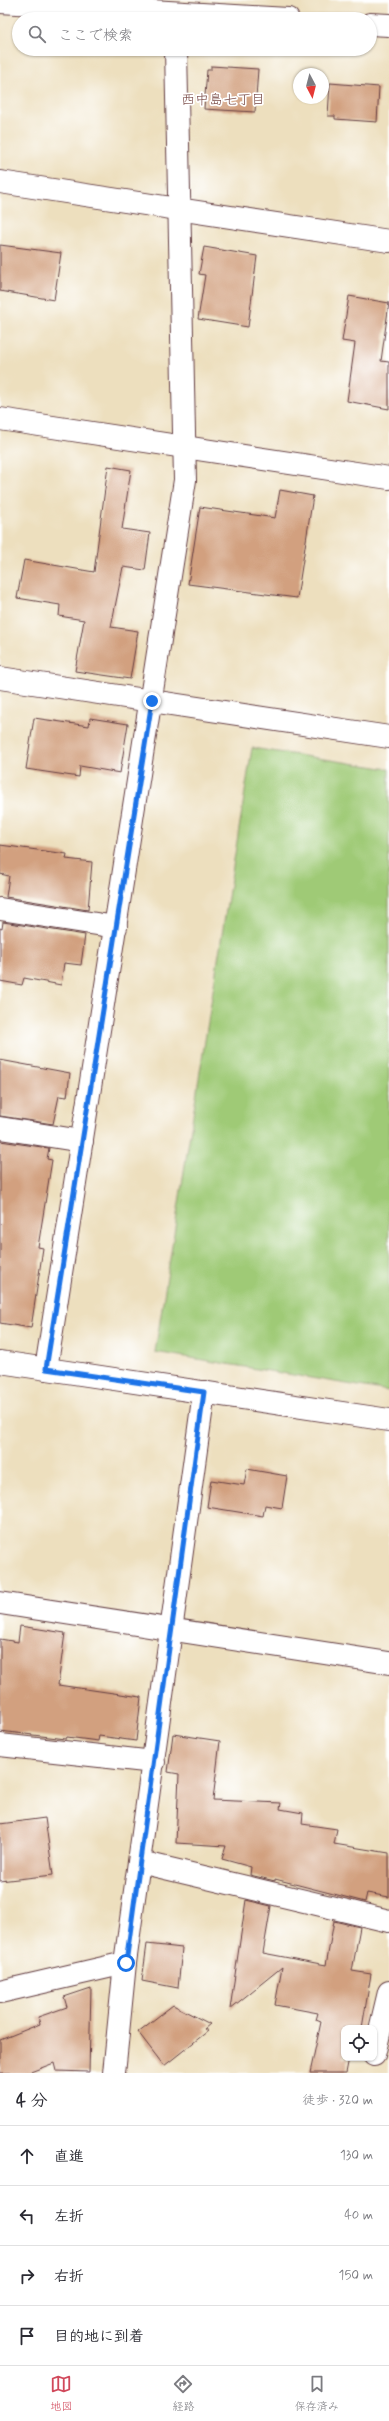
<!DOCTYPE html>
<html lang="ja">
<meta charset="utf-8">
<style>
:root{--surface:#fff;--page:#f2f2f3;--text:#2b2b33;--muted:#7c7c81;--line:#e1e1e2;--accent:#d1495b}
body{margin:0;font-family:Mynerve,"Klee One",sans-serif;background:var(--page);color:var(--text)}
.controls{position:absolute;right:12px;bottom:12px;display:grid;overflow:hidden;border-radius:8px;box-shadow:0 1px 3px #0004}
.controls button{width:36px;height:36px;display:grid;place-items:center;padding:0;border:0;border-bottom:1px solid var(--line);background:var(--surface);color:var(--text);font:20px sans-serif}
.compass{position:absolute;left:293px;top:68px;width:36px;height:36px;border-radius:50%;background:var(--surface);box-shadow:0 1px 3px #0004;rotate:173deg}
.stop{position:absolute;width:12px;height:12px;margin:-9px;border:3px solid #1a73e8;border-radius:50%;background:#fff}
.stop.end{background:#1a73e8;border-color:#fff;box-shadow:0 1px 4px #0008}
.list{margin:0;padding:0;list-style:none}
h2{display:flex;justify-content:space-between;align-items:center;height:52px;margin:0;padding:0 16px;font-size:17px}
h2 small{font-size:13px;font-weight:400;color:var(--muted)}
.list li{display:grid;grid-template-columns:26px 1fr auto;gap:12px;align-items:center;box-sizing:border-box;height:60px;padding:0 16px;border-top:1px solid var(--line)}
.list b{display:block;font-size:15px;white-space:nowrap}
.list em{font-size:13px;font-style:normal;color:var(--muted)}
.icon{flex:none;width:22px;height:22px;fill:none;stroke:currentColor;stroke-width:2;stroke-linecap:round;stroke-linejoin:round}
.map{position:relative;flex:none;width:389px;height:2073px;overflow:hidden}
.search{position:absolute;background:var(--surface);box-shadow:0 1px 3px #0004;left:12px;right:12px;top:12px;height:44px;display:flex;align-items:center;gap:10px;box-sizing:border-box;padding:0 14px;border-radius:22px;color:var(--muted);font-size:15px}
.sheet{height:292px;background:var(--surface)}
nav{display:flex;justify-content:space-around;align-items:center;box-sizing:border-box;height:56px;border-top:1px solid var(--line);background:var(--surface);font-size:11px;color:var(--muted)}
nav a{display:grid;justify-items:center;gap:2px}
nav .on{color:var(--accent)}
.map>svg:first-child{display:block}
.green{fill:#9fca76;stroke:#747450}
.building{fill:#d2a07f}
.lines{fill:none;stroke-linecap:round;stroke-linejoin:round}
.minor-casing{stroke:#623c41;stroke-width:24}
.tertiary-casing{stroke:#623c41;stroke-width:24}
.minor{stroke:#fff;stroke-width:22}
.tertiary{stroke:#fff;stroke-width:22}
.route{stroke:#1a73e8;stroke-width:5}
.labels{text-anchor:middle;stroke-width:3.5;stroke-linejoin:round;paint-order:stroke}
.neighbourhood-label{font-size:14px;fill:#7a4c48;stroke:#fff}
</style>
<div class="map">
<svg width="389" height="2073" viewBox="0 0 389 2073">
<rect width="100%" height="100%" fill="#fff"/>
<filter id="ink" filterUnits="userSpaceOnUse"><feTurbulence type="fractalNoise" baseFrequency=".025" numOctaves="2"/><feDisplacementMap in="SourceGraphic" scale="8" xChannelSelector="R" yChannelSelector="G"/><feConvolveMatrix kernelMatrix="1 2 1 2 8 2 1 2 1" color-interpolation-filters="sRGB"/></filter>
<filter id="wash" filterUnits="userSpaceOnUse"><feTurbulence type="fractalNoise" baseFrequency=".012" numOctaves="4" result="noise"/><feDisplacementMap in="SourceGraphic" scale="16" xChannelSelector="R" yChannelSelector="G"/><feGaussianBlur stdDeviation="0.9" result="paint"/><feColorMatrix in="noise" values="0 0 0 0 0 0 0 0 0 0 0 0 0 0 0 0 0 1.4 0 .05"/><feComposite in="paint" operator="in"/></filter>
<g filter="url(#wash)">
<rect width="100%" height="100%" fill="#eddfbe"/>
<path class="green" d="M 252,748 L 389,769 L 389,1391 L 155,1352 Z"/>
<g id="blocks">
<g class="building">
<path d="M 211,66 L 258,69 L 255,112 L 204,109 L 207,70 L 211,70 Z"/>
<path d="M 330,83 L 379,87 L 377,122 L 335,119 L 335,116 L 328,116 Z"/>
<path d="M 0,245 L 61,253 L 54,300 L 0,291 Z"/>
<path d="M 204,247 L 257,256 L 248,327 L 198,319 L 205,275 L 199,274 Z"/>
<path d="M 349,296 L 389,303 L 381,361 L 389,362 L 389,409 L 347,401 L 355,343 L 342,341 Z"/>
<path d="M 108,466 L 131,470 L 122,529 L 150,533 L 145,570 L 123,567 L 111,627 L 138,631 L 130,679 L 75,671 L 84,620 L 59,616 L 60,605 L 17,598 L 24,560 L 94,572 Z"/>
<path d="M 280,490 L 313,496 L 297,598 L 188,584 L 200,507 L 275,518 Z"/>
<path d="M 34,718 L 89,726 L 90,718 L 128,724 L 120,773 L 80,766 L 79,777 L 26,769 Z"/>
<path d="M 0,845 L 67,854 L 66,859 L 92,862 L 88,910 L 6,897 L 9,876 L 0,874 Z"/>
<path d="M 3,922 L 85,935 L 81,965 L 64,963 L 61,985 L 24,978 L 22,985 L 0,981 L 0,928 L 2,929 Z"/>
<path d="M 0,1060 L 70,1073 L 67,1097 L 59,1096 L 53,1124 L 0,1116 Z"/>
<path d="M 0,1141 L 49,1148 L 47,1159 L 52,1160 L 38,1247 L 43,1248 L 31,1328 L 0,1323 Z"/>
<path d="M 247,1469 L 287,1476 L 282,1508 L 265,1505 L 263,1516 L 207,1507 L 211,1480 L 244,1485 Z"/>
<path d="M 20,1626 L 65,1633 L 58,1685 L 141,1697 L 136,1741 L 99,1736 L 98,1741 L 67,1737 L 66,1739 L 0,1731 L 0,1639 L 18,1642 Z"/>
<path d="M 173,1734 L 220,1741 L 213,1800 L 281,1803 L 280,1809 L 303,1813 L 302,1824 L 337,1829 L 334,1844 L 389,1853 L 389,1897 L 367,1893 L 365,1902 L 275,1879 L 275,1881 L 250,1875 L 251,1867 L 222,1859 L 226,1846 L 176,1843 L 179,1774 L 168,1772 Z"/>
<path d="M 45,1818 L 53,1875 L 0,1881 L 0,1824 Z"/>
<path d="M 246,1900 L 271,1906 L 263,1953 L 326,1965 L 334,1921 L 360,1927 L 352,1971 L 371,1974 L 362,2028 L 344,2028 L 344,2058 L 349,2058 L 346,2073 L 310,2073 L 321,2022 L 316,2020 L 318,2013 L 275,2005 L 282,1967 L 230,2009 Z"/>
<path d="M 147,1944 L 182,1948 L 178,1988 L 142,1981 Z"/>
<path d="M 91,1988 L 89,2072 L 56,2071 L 54,2063 L 28,2073 L 0,2073 L 0,2040 L 40,2024 L 38,2017 L 67,2007 L 64,1997 Z"/>
<path d="M 173,2005 L 210,2024 L 204,2029 L 208,2031 L 164,2066 L 138,2032 Z"/>
</g>
</g>
</g>
<g filter="url(#ink)">
<use href="#blocks" fill-opacity="0" stroke="#623c41" stroke-width="1"/>
<g class="lines">
<g class="minor-casing">
<g id="minor">
<path d="M 0,2 L 288,19"/>
<path d="M 370,24 L 389,25"/>
<path d="M 0,182 L 389,241"/>
<path d="M 0,678 L 389,737"/>
<path d="M 0,909 L 116,927"/>
<path d="M 0,1128 L 82,1141"/>
<path d="M 0,1362 L 389,1420"/>
<path d="M 46,1369 L 185,480 L 176,49"/>
<path d="M 0,1603 L 389,1663"/>
<path d="M 0,1745 L 154,1762"/>
<path d="M 140,1862 L 389,1921"/>
<path d="M 0,1992 L 125,1963"/>
<path d="M 374,2055 L 389,1992"/>
<path d="M 114,2073 L 125,1963 L 204,1392"/>
</g>
</g>
<g class="tertiary-casing">
<path id="tertiary" d="M 0,419 L 389,478"/>
</g>
<use href="#minor" class="minor"/>
<use href="#tertiary" class="tertiary"/>
</g>
</g>
<g class="lines" filter="url(#ink)">
<path class="route" d="M 126,1963 L 204,1392 L 46,1369 L 152,701"/>
</g>
<g class="labels">
<g class="neighbourhood-label">
<text x="223" y="104">西中島七丁目</text>
</g>
</g>
</svg>
<div class="controls">
<button><svg class="icon" aria-label="locate" viewBox="0 0 24 24"><circle cx="12" cy="12" r="6"/><path d="M12 2v4M12 18v4M2 12h4M18 12h4"/></svg></button>
</div>
<svg class="compass" viewBox="-18 -18 36 36"><path d="M0-13l5 13h-10z" fill="#e53935"/><path d="M0 13l5-13h-10z" fill="#7c7c81"/></svg>
<div class="stop" style="left:126px;top:1963px"></div>
<div class="stop end" style="left:152px;top:701px"></div>
<div class="search"><svg class="icon" aria-label="search" viewBox="0 0 24 24"><circle cx="10" cy="10" r="6"/><path d="M15 15l6 6"/></svg>ここで検索</div>
</div>
<section class="sheet">
<h2>4 分<small>徒歩 · 320 m</small></h2>
<ul class="list">
<li><svg class="icon" aria-label="ahead" viewBox="0 0 24 24"><path d="M12 20V5M6 11l6-6 6 6"/></svg><div><b>直進</b></div><em>130 m</em></li>
<li><svg class="icon" aria-label="left" viewBox="0 0 24 24"><path d="M17 20v-9H6M10 6l-5 5 5 5"/></svg><div><b>左折</b></div><em>40 m</em></li>
<li><svg class="icon" aria-label="right" viewBox="0 0 24 24"><path d="M7 20v-9h11M14 6l5 5-5 5"/></svg><div><b>右折</b></div><em>150 m</em></li>
<li><svg class="icon" aria-label="arrive" viewBox="0 0 24 24"><path d="M6 21V4h12l-3 4 3 4H6"/></svg><div><b>目的地に到着</b></div></li>
</ul>
</section>
<nav>
<a class="on"><svg class="icon" aria-label="map" viewBox="0 0 24 24"><path d="M3 6l6-2 6 2 6-2v14l-6 2-6-2-6 2zM9 4v14M15 6v14"/></svg>地図</a>
<a><svg class="icon" aria-label="directions" viewBox="0 0 24 24"><path d="M12 3l9 9-9 9-9-9zM9 14v-3h6M13 9l2 2-2 2"/></svg>経路</a>
<a><svg class="icon" aria-label="saved" viewBox="0 0 24 24"><path d="M7 4h10v16l-5-4-5 4z"/></svg>保存済み</a>
</nav>
